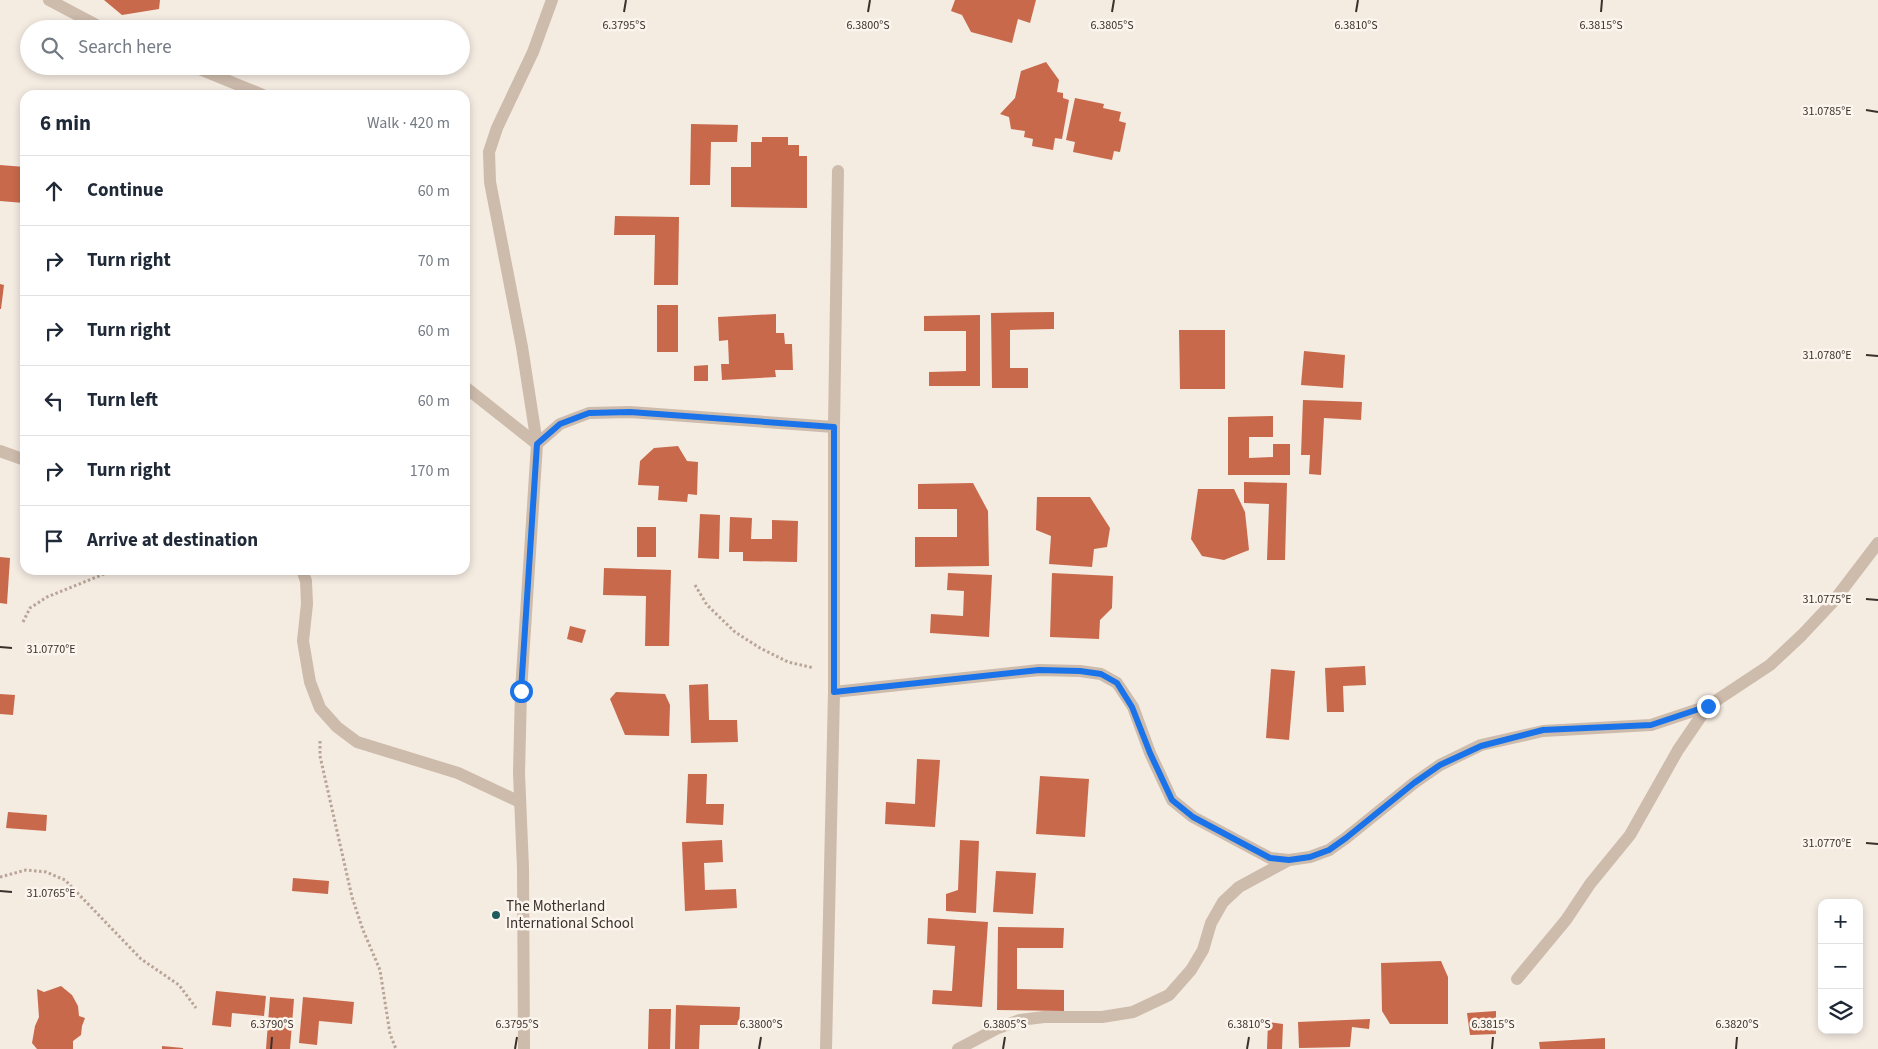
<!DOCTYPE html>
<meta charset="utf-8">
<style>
:root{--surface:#fff;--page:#f2f2f3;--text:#1f2937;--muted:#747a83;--line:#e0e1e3}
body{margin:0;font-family:"Source Sans 3",sans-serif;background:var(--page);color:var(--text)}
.controls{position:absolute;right:15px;bottom:15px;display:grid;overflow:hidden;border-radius:10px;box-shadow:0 2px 8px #0003}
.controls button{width:45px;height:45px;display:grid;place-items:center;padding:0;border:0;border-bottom:1px solid var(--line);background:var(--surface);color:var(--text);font:25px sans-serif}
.stop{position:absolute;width:15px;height:15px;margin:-11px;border:4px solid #1a73e8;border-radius:50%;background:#fff}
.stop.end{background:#1a73e8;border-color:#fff;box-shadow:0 1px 5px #0008}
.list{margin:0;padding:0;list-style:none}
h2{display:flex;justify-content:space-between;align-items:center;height:65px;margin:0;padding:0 20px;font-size:21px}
h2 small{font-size:16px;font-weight:400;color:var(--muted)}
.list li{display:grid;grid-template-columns:32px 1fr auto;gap:15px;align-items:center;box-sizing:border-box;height:70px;padding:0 20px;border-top:1px solid var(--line)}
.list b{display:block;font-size:19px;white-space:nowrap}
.list em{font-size:16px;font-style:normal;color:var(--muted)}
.icon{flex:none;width:28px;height:28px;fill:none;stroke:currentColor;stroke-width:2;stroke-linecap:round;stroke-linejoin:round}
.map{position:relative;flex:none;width:1878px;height:1049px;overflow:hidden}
.search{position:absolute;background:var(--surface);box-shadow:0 2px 8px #0003;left:20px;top:20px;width:450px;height:55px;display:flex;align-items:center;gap:12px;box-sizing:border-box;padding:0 18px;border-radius:28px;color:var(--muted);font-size:19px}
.panel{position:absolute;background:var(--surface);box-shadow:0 2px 8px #0003;left:20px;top:90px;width:450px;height:485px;border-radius:15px}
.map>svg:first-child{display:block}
.building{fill:#c8694b}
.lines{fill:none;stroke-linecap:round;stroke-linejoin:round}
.path{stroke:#b9a596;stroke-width:3;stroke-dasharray:2.5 2.5;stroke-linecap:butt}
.street{stroke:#cdbbac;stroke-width:12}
.route{stroke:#1a73e8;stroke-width:6}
.ticks{fill:none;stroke:#3b302b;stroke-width:2}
.poi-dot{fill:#1f5a5e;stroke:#fbf5ee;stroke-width:2}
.labels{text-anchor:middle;stroke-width:5;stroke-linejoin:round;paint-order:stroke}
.poi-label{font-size:15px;fill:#3b302b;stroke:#fbf5ee;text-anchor:start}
.ticks-label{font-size:12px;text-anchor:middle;fill:#3b302b;stroke:#fbf5ee;stroke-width:5;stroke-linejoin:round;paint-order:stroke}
</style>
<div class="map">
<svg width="1878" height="1049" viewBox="0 0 1878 1049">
<rect width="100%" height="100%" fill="#f4ebe1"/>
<g class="building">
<path d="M 104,0 L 160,0 L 159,9 L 122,15 Z"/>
<path d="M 955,0 L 1036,0 L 1030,23 L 1018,19 L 1012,43 L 971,32 L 962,15 L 951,11 Z"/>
<path d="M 1046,62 L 1059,80 L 1057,92 L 1063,93 L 1063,98 L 1069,100 L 1062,139 L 1055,138 L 1053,150 L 1032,146 L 1033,139 L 1024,137 L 1025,131 L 1011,129 L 1009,117 L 1000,114 L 1015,98 L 1021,71 Z"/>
<path d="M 1075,98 L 1104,104 L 1103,108 L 1121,112 L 1119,121 L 1126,123 L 1120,152 L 1114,151 L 1112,160 L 1073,152 L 1075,142 L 1066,140 Z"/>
<path d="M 691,124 L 738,125 L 737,142 L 711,142 L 710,185 L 690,185 Z"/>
<path d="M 762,137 L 788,137 L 788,145 L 799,145 L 799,156 L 807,156 L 807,208 L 731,207 L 731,167 L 751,167 L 751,142 L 762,142 Z"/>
<path d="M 0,165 L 25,167 L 24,203 L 0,201 Z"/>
<path d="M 615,216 L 679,217 L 678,285 L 654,285 L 655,235 L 614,235 Z"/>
<path d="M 0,284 L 4,285 L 1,309 L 0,309 Z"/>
<rect x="657" y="305" width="21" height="47"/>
<path d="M 1054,312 L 1054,329 L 1010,330 L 1010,368 L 1028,368 L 1028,388 L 992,388 L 991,313 Z"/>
<path d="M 776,314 L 776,333 L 784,333 L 785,344 L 792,344 L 793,370 L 775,370 L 776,377 L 722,380 L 721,364 L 729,364 L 728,340 L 719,341 L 718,317 Z"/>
<path d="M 980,315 L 980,386 L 929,386 L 929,372 L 966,371 L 966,331 L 924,331 L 924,316 Z"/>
<path d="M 1179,330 L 1225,330 L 1225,389 L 1180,389 Z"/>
<path d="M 1304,351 L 1345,355 L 1343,388 L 1301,385 Z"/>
<path d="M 708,365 L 708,381 L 694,381 L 694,366 Z"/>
<path d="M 1303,400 L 1362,402 L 1361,420 L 1324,418 L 1321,475 L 1309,474 L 1310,455 L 1301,455 Z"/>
<path d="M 1273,416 L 1273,437 L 1249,437 L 1249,458 L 1273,457 L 1273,444 L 1290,444 L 1290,475 L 1228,475 L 1228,417 Z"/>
<path d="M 678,446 L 687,461 L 698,462 L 697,495 L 688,494 L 687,502 L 658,500 L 659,486 L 638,485 L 640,461 L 654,448 Z"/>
<path d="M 1244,482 L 1287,483 L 1285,560 L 1267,560 L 1269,504 L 1244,503 Z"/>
<path d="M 973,483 L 988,511 L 989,566 L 915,567 L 915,537 L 957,537 L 957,509 L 918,509 L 918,484 Z"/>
<path d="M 1198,489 L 1234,489 L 1245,512 L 1249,550 L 1224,560 L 1202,556 L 1191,539 Z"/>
<path d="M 1037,497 L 1090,497 L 1110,528 L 1107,547 L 1094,549 L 1092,567 L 1049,564 L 1051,536 L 1036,530 Z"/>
<path d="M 700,514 L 720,515 L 719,559 L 698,558 Z"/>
<path d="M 730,517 L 752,518 L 751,539 L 772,539 L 772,520 L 798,521 L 797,562 L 743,561 L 743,552 L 729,552 Z"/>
<rect x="637" y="527" width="19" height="30"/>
<path d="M 0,557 L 10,558 L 7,604 L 0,603 Z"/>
<path d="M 604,568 L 671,570 L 669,646 L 645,646 L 646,596 L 603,595 Z"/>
<path d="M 948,573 L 992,575 L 989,637 L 930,633 L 931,614 L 963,616 L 964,591 L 947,590 Z"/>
<path d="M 1052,573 L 1113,576 L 1112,608 L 1100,620 L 1099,639 L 1050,637 Z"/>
<path d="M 570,626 L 586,630 L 582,643 L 567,639 Z"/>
<path d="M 1365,666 L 1366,685 L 1343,686 L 1344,712 L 1327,712 L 1325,668 Z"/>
<path d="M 1271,669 L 1295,671 L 1289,740 L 1266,738 Z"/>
<path d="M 708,684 L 709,720 L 737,720 L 738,742 L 691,743 L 689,685 Z"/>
<path d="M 616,692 L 665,694 L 670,705 L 669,736 L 625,735 L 610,699 Z"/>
<path d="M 0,694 L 15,695 L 13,715 L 0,714 Z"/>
<path d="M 917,759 L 940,760 L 935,827 L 885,824 L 886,802 L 915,804 Z"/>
<path d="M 688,774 L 707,774 L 706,804 L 724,804 L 723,825 L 686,823 Z"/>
<path d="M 1040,776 L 1089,779 L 1085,837 L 1036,834 Z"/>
<path d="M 8,812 L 47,815 L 46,831 L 6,828 Z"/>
<path d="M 722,840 L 723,862 L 704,863 L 705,890 L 736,889 L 737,908 L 685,911 L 682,842 Z"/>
<path d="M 960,840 L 979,841 L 976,913 L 946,911 L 946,894 L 958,890 Z"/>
<path d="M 996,871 L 1036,873 L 1033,914 L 993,912 Z"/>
<path d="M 293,878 L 329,881 L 328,894 L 292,891 Z"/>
<path d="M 928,918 L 988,922 L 982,1007 L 932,1004 L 933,990 L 952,991 L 955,946 L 927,944 Z"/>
<path d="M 998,927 L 1064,928 L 1063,948 L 1017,948 L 1017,989 L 1064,990 L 1064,1011 L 997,1010 Z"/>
<path d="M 1441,961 L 1448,977 L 1448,1024 L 1390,1024 L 1382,1011 L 1381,963 Z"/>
<path d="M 61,986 L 72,995 L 78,1006 L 79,1016 L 85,1018 L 82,1026 L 81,1035 L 73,1041 L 73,1049 L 37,1049 L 32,1043 L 35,1026 L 39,1017 L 37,989 L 44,992 Z"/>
<path d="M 216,991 L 266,996 L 264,1016 L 232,1013 L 231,1027 L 212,1025 Z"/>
<path d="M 270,997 L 294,999 L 290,1049 L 266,1049 Z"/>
<path d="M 303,997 L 354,1002 L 352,1024 L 319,1021 L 317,1045 L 299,1043 Z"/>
<path d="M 676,1005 L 740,1007 L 739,1025 L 700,1025 L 699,1049 L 675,1049 Z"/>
<path d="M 649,1009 L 671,1009 L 670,1049 L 648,1049 Z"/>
<path d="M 1496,1011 L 1496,1034 L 1470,1035 L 1467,1013 Z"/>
<path d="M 1370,1019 L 1369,1029 L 1352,1027 L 1350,1047 L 1299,1048 L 1298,1022 Z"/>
<path d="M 1268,1022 L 1283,1024 L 1282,1049 L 1267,1049 Z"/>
<path d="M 1605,1038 L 1605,1049 L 1540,1049 L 1539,1042 Z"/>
<path d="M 162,1046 L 183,1048 L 183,1049 L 162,1049 Z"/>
</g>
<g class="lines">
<g class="path">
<path d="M 695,585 L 707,605 L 735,632 L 760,648 L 788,662 L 814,668"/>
<path d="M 23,622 L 30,608 L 47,597 L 114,570"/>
<path d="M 320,741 L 320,756 L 352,897 L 363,930 L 380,970 L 390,1034 L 396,1049"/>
<path d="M 0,877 L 26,870 L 46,872 L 65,880 L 141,959 L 179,985 L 196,1008"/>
</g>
<g class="street">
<path d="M 49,0 L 104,29"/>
<path d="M 192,66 L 263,95"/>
<path d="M 465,387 L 537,444 L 560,424 L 589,413 L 630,412 L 834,427"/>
<path d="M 0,451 L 25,460"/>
<path d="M 302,570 L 306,581 L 307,604 L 303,641 L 310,682 L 320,708 L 337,727 L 357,742 L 458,773 L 520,802"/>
<path d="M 834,692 L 1039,670 L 1080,671 L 1101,674 L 1117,683 L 1133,707 L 1150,753 L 1172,800 L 1193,817 L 1270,858 L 1289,860 L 1310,857 L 1329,850 L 1346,838 L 1414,783 L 1440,765 L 1481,745 L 1543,731 L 1651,725 L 1708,706 L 1770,665 L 1802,635 L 1833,602 L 1878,543"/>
<path d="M 1517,979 L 1566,920 L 1590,884 L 1630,835 L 1678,750 L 1708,706"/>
<path d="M 524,1049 L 523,868 L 519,773 L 521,691 L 537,444 L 522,347 L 490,182 L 489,152 L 497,128 L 533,52 L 552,0"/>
<path d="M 826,1049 L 834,692 L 834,427 L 838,171"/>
<path d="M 958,1049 L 998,1028 L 1020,1020 L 1044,1017 L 1102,1017 L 1133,1012 L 1169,995 L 1191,970 L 1203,950 L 1211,923 L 1223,902 L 1239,887 L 1289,860"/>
</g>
</g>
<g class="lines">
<path class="route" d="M 521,691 L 537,444 L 560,424 L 589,413 L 630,412 L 834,427 L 834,692 L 1039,670 L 1080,671 L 1101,674 L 1117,683 L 1132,707 L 1150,753 L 1172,800 L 1193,817 L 1270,858 L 1289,860 L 1310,857 L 1329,850 L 1346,838 L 1414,783 L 1440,765 L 1481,746 L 1543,730 L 1651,725 L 1708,706"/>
</g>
<path class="ticks" d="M 624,12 L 626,0M 868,12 L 870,0M 1112,12 L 1114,0M 1356,12 L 1358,0M 1601,12 L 1602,0M 1866,110 L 1878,112M 1866,355 L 1878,356M 1866,599 L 1878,600M 0,647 L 12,648M 1866,843 L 1878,844M 0,891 L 12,892M 271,1049 L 272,1037M 515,1049 L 517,1037M 759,1049 L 761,1037M 1003,1049 L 1005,1037M 1247,1049 L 1249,1037M 1492,1049 L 1493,1037M 1736,1049 L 1737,1037"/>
<circle class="poi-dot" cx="496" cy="915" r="5"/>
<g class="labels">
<g class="poi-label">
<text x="506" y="911">The Motherland<tspan x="506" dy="17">International School</tspan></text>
</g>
</g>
<g class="ticks-label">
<text x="624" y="29">6.3795°S</text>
<text x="868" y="29">6.3800°S</text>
<text x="1112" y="29">6.3805°S</text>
<text x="1356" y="29">6.3810°S</text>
<text x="1601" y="29">6.3815°S</text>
<text x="1827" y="115">31.0785°E</text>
<text x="1827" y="359">31.0780°E</text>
<text x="1827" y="603">31.0775°E</text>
<text x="51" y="653">31.0770°E</text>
<text x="1827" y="847">31.0770°E</text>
<text x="51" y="897">31.0765°E</text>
<text x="272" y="1028">6.3790°S</text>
<text x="517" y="1028">6.3795°S</text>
<text x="761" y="1028">6.3800°S</text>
<text x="1005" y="1028">6.3805°S</text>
<text x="1249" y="1028">6.3810°S</text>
<text x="1493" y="1028">6.3815°S</text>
<text x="1737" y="1028">6.3820°S</text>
</g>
</svg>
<div class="controls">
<button>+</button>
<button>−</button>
<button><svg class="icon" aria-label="layers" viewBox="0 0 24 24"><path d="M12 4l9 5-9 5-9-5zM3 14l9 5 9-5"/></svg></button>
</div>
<div class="stop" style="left:521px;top:691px"></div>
<div class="stop end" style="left:1708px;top:706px"></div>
<div class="search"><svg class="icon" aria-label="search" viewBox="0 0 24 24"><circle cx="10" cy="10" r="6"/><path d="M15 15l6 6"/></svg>Search here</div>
<section class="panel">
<h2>6 min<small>Walk · 420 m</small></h2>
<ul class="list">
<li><svg class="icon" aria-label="ahead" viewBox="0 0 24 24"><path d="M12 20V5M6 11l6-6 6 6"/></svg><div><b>Continue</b></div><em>60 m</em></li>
<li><svg class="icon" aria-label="right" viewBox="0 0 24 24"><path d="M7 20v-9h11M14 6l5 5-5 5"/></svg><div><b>Turn right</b></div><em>70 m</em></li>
<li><svg class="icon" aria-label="right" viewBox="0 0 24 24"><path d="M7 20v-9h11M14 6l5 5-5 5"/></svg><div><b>Turn right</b></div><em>60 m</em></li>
<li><svg class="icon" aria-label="left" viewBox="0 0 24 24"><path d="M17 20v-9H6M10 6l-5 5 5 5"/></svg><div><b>Turn left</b></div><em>60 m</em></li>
<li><svg class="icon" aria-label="right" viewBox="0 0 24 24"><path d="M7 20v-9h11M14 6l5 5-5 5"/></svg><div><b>Turn right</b></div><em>170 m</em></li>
<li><svg class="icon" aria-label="arrive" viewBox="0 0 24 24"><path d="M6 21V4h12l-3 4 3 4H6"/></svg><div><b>Arrive at destination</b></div></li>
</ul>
</section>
</div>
